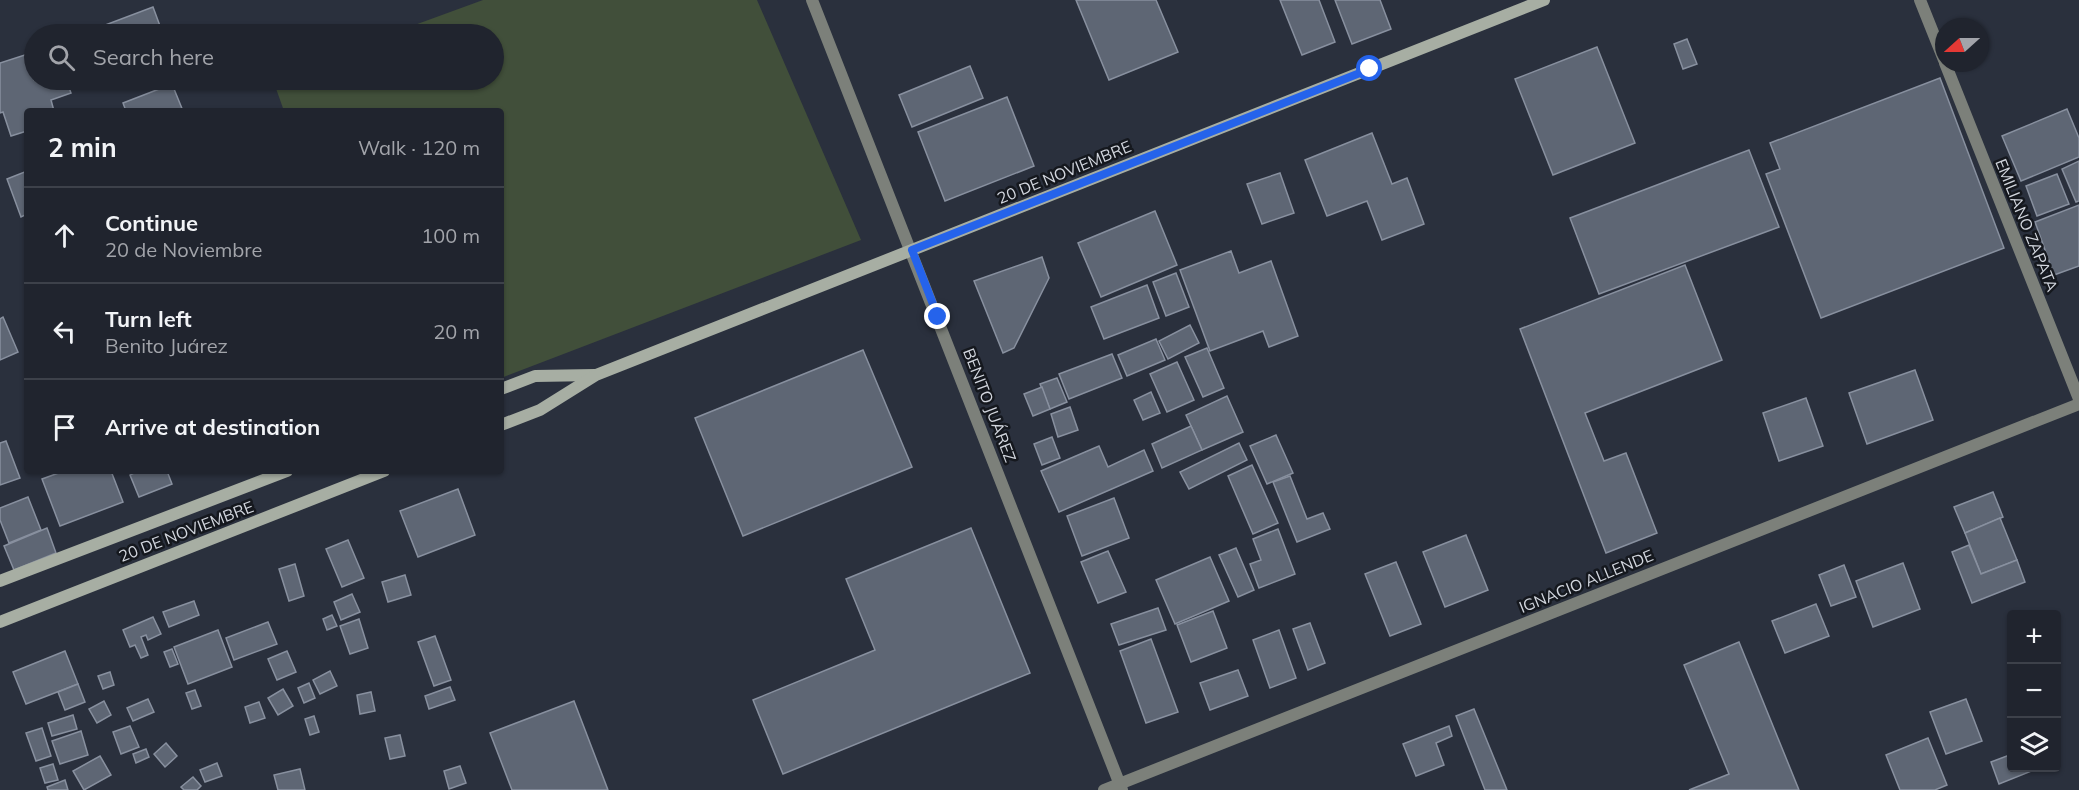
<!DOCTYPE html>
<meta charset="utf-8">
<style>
:root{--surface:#20242e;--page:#2d303a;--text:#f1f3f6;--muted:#a2a4aa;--line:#3d414a}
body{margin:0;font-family:Mulish,sans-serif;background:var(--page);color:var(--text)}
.controls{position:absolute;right:18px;bottom:18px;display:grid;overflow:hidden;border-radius:6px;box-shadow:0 2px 4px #0004}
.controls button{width:54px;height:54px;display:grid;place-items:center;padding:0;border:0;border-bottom:2px solid var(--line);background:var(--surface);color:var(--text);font:30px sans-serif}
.compass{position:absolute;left:1935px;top:18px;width:54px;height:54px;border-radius:50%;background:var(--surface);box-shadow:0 2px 4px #0004;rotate:249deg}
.stop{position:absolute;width:18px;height:18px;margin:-14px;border:4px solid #2563eb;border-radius:50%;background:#fff}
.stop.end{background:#2563eb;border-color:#fff;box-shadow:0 2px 6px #0008}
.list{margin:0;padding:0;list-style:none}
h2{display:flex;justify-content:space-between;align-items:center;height:78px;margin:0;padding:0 24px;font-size:26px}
h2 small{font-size:20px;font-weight:400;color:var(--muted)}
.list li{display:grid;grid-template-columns:39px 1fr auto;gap:18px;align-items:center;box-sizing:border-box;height:96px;padding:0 24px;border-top:2px solid var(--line)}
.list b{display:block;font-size:22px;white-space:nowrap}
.list p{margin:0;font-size:20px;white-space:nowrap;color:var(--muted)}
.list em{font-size:20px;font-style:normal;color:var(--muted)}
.icon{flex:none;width:33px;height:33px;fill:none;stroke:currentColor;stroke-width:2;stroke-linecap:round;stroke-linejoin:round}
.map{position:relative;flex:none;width:2079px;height:790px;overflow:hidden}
.search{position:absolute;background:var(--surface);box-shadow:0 2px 4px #0004;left:24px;top:24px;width:480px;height:66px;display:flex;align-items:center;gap:15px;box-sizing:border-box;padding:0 21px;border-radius:33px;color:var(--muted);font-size:22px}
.panel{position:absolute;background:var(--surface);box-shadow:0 2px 4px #0004;left:24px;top:108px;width:480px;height:366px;border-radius:6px}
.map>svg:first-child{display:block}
.green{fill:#414f3a}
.building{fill:#5e6674;stroke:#88909f;stroke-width:1.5}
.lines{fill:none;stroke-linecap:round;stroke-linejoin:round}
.street{stroke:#7c807a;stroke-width:12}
.secondary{stroke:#a7aea3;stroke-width:12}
.route{stroke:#2563eb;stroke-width:8}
.labels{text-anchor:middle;stroke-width:5;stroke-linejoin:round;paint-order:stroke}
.street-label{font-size:16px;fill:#d3d7df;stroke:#15181e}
</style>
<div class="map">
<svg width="2079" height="790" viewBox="0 0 2079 790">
<rect width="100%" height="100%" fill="#2a303d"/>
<path class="green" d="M 483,0 L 757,0 L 861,240 L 501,378 L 501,111 L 284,111 L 273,80 L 494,80 L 494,34 L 390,34 Z"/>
<g class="building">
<path d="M 1076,0 L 1156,0 L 1178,52 L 1109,80 Z"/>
<path d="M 1280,0 L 1319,0 L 1335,42 L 1302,55 Z"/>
<path d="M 1335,0 L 1380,0 L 1391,29 L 1352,44 Z"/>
<path d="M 153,7 L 163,34 L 85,34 L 84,33 Z"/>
<path d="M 1687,39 L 1697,64 L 1683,69 L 1674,44 Z"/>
<path d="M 1597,47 L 1635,143 L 1553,175 L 1515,79 Z"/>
<path d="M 34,52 L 34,80 L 66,80 L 71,93 L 51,100 L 54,111 L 27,111 L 27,131 L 11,136 L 3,112 L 0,113 L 0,63 Z"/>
<path d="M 970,66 L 983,98 L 912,127 L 899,95 Z"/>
<path d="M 1940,78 L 2004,248 L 1821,318 L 1766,174 L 1780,169 L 1770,143 Z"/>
<path d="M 172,84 L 183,111 L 126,111 L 123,103 Z"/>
<path d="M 1007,97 L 1034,166 L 945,201 L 918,132 Z"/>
<path d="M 2067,109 L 2079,138 L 2079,157 L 2021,181 L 2002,136 Z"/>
<path d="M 1372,133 L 1392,184 L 1407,178 L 1424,224 L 1382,240 L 1367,201 L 1327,216 L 1305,160 Z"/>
<path d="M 1749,150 L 1779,227 L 1599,294 L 1570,218 Z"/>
<path d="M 2079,161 L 2079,201 L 2076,202 L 2062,169 Z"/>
<path d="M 27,171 L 27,214 L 21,217 L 7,179 Z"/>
<path d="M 1280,173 L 1294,213 L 1262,224 L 1247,184 Z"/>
<path d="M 2057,174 L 2069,204 L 2037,216 L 2026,186 Z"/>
<path d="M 2079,205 L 2079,266 L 2054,275 L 2035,222 Z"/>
<path d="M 1155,211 L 1177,265 L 1101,297 L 1078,243 Z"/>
<path d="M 1231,251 L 1239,273 L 1271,261 L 1298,336 L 1269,347 L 1263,331 L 1210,351 L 1180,270 Z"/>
<path d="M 1042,257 L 1049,278 L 1014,348 L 1003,353 L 974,281 Z"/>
<path d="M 1685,265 L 1722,360 L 1585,413 L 1604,461 L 1626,453 L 1657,533 L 1606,553 L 1520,329 Z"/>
<path d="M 1176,273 L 1189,307 L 1166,316 L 1153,282 Z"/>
<path d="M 1147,285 L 1159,318 L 1104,339 L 1091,307 Z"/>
<path d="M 3,317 L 18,352 L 0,360 L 0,319 Z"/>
<path d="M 1190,325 L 1199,343 L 1168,359 L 1159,341 Z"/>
<path d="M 1156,339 L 1165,360 L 1127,376 L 1118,355 Z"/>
<path d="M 1207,348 L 1224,388 L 1203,397 L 1185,357 Z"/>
<path d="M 863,350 L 912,467 L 743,536 L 695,418 Z"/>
<path d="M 1112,354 L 1122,378 L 1069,399 L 1059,374 Z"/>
<path d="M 1177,362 L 1194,400 L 1167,412 L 1150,374 Z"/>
<path d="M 1915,370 L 1933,420 L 1867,444 L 1849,393 Z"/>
<path d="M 1057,378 L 1067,402 L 1050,409 L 1040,384 Z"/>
<path d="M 1042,387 L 1050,409 L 1033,416 L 1024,394 Z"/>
<path d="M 1151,392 L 1160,413 L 1143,420 L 1134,400 Z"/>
<path d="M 1227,396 L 1243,432 L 1202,450 L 1186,415 Z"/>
<path d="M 1806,398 L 1823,446 L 1779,461 L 1763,413 Z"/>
<path d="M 1070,407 L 1078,430 L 1058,437 L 1051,414 Z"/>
<path d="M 1191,426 L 1202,450 L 1162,468 L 1152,444 Z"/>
<path d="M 1276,435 L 1293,473 L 1267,484 L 1250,446 Z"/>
<path d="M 1052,437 L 1060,458 L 1042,465 L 1034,444 Z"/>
<path d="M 6,441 L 20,478 L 0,485 L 0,443 Z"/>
<path d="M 1239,443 L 1247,460 L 1189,489 L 1180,472 Z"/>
<path d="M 1099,446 L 1108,467 L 1144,450 L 1153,471 L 1059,512 L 1041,471 Z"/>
<path d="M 1252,465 L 1278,523 L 1253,534 L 1228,476 Z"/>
<path d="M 64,471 L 111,471 L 123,502 L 60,526 L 42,479 Z"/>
<path d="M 138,471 L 167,471 L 172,484 L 139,497 L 130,475 Z"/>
<path d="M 1290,476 L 1307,519 L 1323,513 L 1330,529 L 1297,542 L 1273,482 Z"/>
<path d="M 458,489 L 475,535 L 418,557 L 400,511 Z"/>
<path d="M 1993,492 L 2003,517 L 1965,533 L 1954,507 Z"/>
<path d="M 28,497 L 41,530 L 9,543 L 0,520 L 0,508 Z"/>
<path d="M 1114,498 L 1129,538 L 1082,556 L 1067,516 Z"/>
<path d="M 2000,518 L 2017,560 L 1981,574 L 1965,533 Z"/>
<path d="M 47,528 L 56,553 L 14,570 L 4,546 Z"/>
<path d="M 971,528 L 1030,673 L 783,774 L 753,700 L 875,650 L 846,579 Z"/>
<path d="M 1278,529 L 1295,574 L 1259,588 L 1250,564 L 1261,560 L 1253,539 Z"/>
<path d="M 1466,535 L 1488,590 L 1445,607 L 1423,552 Z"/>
<path d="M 348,540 L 364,578 L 342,587 L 326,549 Z"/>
<path d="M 1969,545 L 1981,574 L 2017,560 L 2025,582 L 1972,603 L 1952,552 Z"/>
<path d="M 1236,548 L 1254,590 L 1238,597 L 1219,555 Z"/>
<path d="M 1108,551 L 1126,592 L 1098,603 L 1081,562 Z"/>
<path d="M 1210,557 L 1229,601 L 1175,624 L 1156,580 Z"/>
<path d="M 1396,562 L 1421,624 L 1390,636 L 1365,574 Z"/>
<path d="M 1903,563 L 1920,609 L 1873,627 L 1856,581 Z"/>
<path d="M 295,564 L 304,596 L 289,601 L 279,569 Z"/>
<path d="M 1844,565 L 1856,597 L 1831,606 L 1819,575 Z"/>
<path d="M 405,575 L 411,595 L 388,602 L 382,582 Z"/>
<path d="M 352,594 L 360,612 L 341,620 L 334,602 Z"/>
<path d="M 194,601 L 199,615 L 169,627 L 163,612 Z"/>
<path d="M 1816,604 L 1829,636 L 1785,653 L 1772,621 Z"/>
<path d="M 1158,608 L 1166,630 L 1119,645 L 1111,624 Z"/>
<path d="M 1213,611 L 1227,648 L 1191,662 L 1177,625 Z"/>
<path d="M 332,615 L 337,626 L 327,630 L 323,619 Z"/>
<path d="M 153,617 L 161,634 L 148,640 L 146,635 L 141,637 L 148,655 L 141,658 L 135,645 L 130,647 L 123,630 Z"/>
<path d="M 359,619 L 368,648 L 350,654 L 340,626 Z"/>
<path d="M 268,622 L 277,644 L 234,660 L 226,638 Z"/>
<path d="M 1310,623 L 1325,663 L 1308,670 L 1293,629 Z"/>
<path d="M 218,630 L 232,667 L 188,684 L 174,647 Z"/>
<path d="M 1279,630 L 1296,678 L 1270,688 L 1253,640 Z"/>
<path d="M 435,636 L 451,680 L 434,686 L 418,642 Z"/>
<path d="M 1151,639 L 1178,712 L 1146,723 L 1120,651 Z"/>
<path d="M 1739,642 L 1799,790 L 1689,790 L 1729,774 L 1684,665 Z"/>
<path d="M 172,649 L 178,664 L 170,667 L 164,652 Z"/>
<path d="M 65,651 L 78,684 L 26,704 L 13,672 Z"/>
<path d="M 287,651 L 296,672 L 277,680 L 268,659 Z"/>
<path d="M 1238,670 L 1248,696 L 1210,710 L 1200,683 Z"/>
<path d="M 330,671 L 337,686 L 320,694 L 313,680 Z"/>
<path d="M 110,672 L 114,685 L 103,689 L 98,676 Z"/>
<path d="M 309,683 L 315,698 L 304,703 L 298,688 Z"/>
<path d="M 78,684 L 85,702 L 65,710 L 58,692 Z"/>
<path d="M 450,687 L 455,700 L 429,709 L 425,696 Z"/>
<path d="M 283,689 L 293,706 L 278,715 L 268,698 Z"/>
<path d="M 195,690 L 201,706 L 192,709 L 186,693 Z"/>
<path d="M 371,692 L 375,711 L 360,714 L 357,695 Z"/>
<path d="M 148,699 L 154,712 L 133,721 L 127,708 Z"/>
<path d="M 1966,699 L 1982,741 L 1946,754 L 1930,712 Z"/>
<path d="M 104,701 L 111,715 L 97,723 L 89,709 Z"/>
<path d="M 574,701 L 608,790 L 512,790 L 490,733 Z"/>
<path d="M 259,702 L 265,718 L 250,723 L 245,707 Z"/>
<path d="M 1474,709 L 1507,790 L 1485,790 L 1456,716 Z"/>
<path d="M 73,715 L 77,729 L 52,736 L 48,723 Z"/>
<path d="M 314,716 L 319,732 L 310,735 L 305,719 Z"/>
<path d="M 130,726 L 139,747 L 121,754 L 113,732 Z"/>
<path d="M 1449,726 L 1452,736 L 1436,743 L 1444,765 L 1416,776 L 1403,744 Z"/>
<path d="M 42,728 L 51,756 L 36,761 L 26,733 Z"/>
<path d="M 81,731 L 88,755 L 60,764 L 52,741 Z"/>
<path d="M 400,735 L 405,756 L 390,759 L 385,738 Z"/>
<path d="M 1928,738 L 1947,785 L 1935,790 L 1900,790 L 1886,755 Z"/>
<path d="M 166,743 L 177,756 L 165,767 L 154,754 Z"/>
<path d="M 146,749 L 149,757 L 136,763 L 133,754 Z"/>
<path d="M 2012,754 L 2012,768 L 2039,768 L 1999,784 L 1991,762 Z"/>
<path d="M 100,756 L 111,775 L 84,790 L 73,771 Z"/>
<path d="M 217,763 L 222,776 L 205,782 L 200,770 Z"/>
<path d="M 53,764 L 58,780 L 45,783 L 40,768 Z"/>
<path d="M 460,766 L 466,783 L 449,789 L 444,771 Z"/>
<path d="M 300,769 L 305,790 L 278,790 L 274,775 Z"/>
<path d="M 193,777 L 201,786 L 197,790 L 184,790 L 181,787 Z"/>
<path d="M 65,780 L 68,790 L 48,790 L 47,787 Z"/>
</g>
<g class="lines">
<g class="street">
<path d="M 812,0 L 1122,790"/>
<path d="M 1920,0 L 1944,60"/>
<path d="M 1945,63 L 2079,399"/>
<path d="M 1104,790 L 2079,404"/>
</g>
<g class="secondary">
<path d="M 501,389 L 535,376 L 595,375"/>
<path d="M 501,425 L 540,410 L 596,375 L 1544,0"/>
<path d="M 0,581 L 287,471"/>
<path d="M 0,622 L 384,471"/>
</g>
</g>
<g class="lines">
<path class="route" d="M 938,317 L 912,250 L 1370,69"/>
</g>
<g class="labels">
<g class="street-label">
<text transform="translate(1064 172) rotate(-22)" y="6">20 DE NOVIEMBRE</text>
<text transform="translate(2027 225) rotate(68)" y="6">EMILIANO ZAPATA</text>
<text transform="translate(990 405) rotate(69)" y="6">BENITO JUÁREZ</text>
<text transform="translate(186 531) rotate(-21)" y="6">20 DE NOVIEMBRE</text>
<text transform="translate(1586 581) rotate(-22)" y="6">IGNACIO ALLENDE</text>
</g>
</g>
</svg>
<div class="controls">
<button>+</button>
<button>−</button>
<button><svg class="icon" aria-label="layers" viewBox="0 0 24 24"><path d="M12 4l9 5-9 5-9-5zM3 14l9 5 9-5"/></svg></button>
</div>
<svg class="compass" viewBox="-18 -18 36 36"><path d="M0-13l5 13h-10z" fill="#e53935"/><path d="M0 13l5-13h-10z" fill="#a2a4aa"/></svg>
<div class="stop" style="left:1370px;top:69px"></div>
<div class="stop end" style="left:938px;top:317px"></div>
<div class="search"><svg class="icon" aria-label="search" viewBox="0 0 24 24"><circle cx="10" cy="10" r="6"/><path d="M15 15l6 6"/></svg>Search here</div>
<section class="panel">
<h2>2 min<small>Walk · 120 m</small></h2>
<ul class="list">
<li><svg class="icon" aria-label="ahead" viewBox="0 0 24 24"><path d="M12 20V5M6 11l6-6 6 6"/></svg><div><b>Continue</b><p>20 de Noviembre</p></div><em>100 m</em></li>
<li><svg class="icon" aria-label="left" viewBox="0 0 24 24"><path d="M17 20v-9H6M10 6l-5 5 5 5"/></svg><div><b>Turn left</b><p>Benito Juárez</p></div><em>20 m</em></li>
<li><svg class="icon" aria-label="arrive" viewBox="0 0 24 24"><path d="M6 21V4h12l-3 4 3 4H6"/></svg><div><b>Arrive at destination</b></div></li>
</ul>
</section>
</div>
